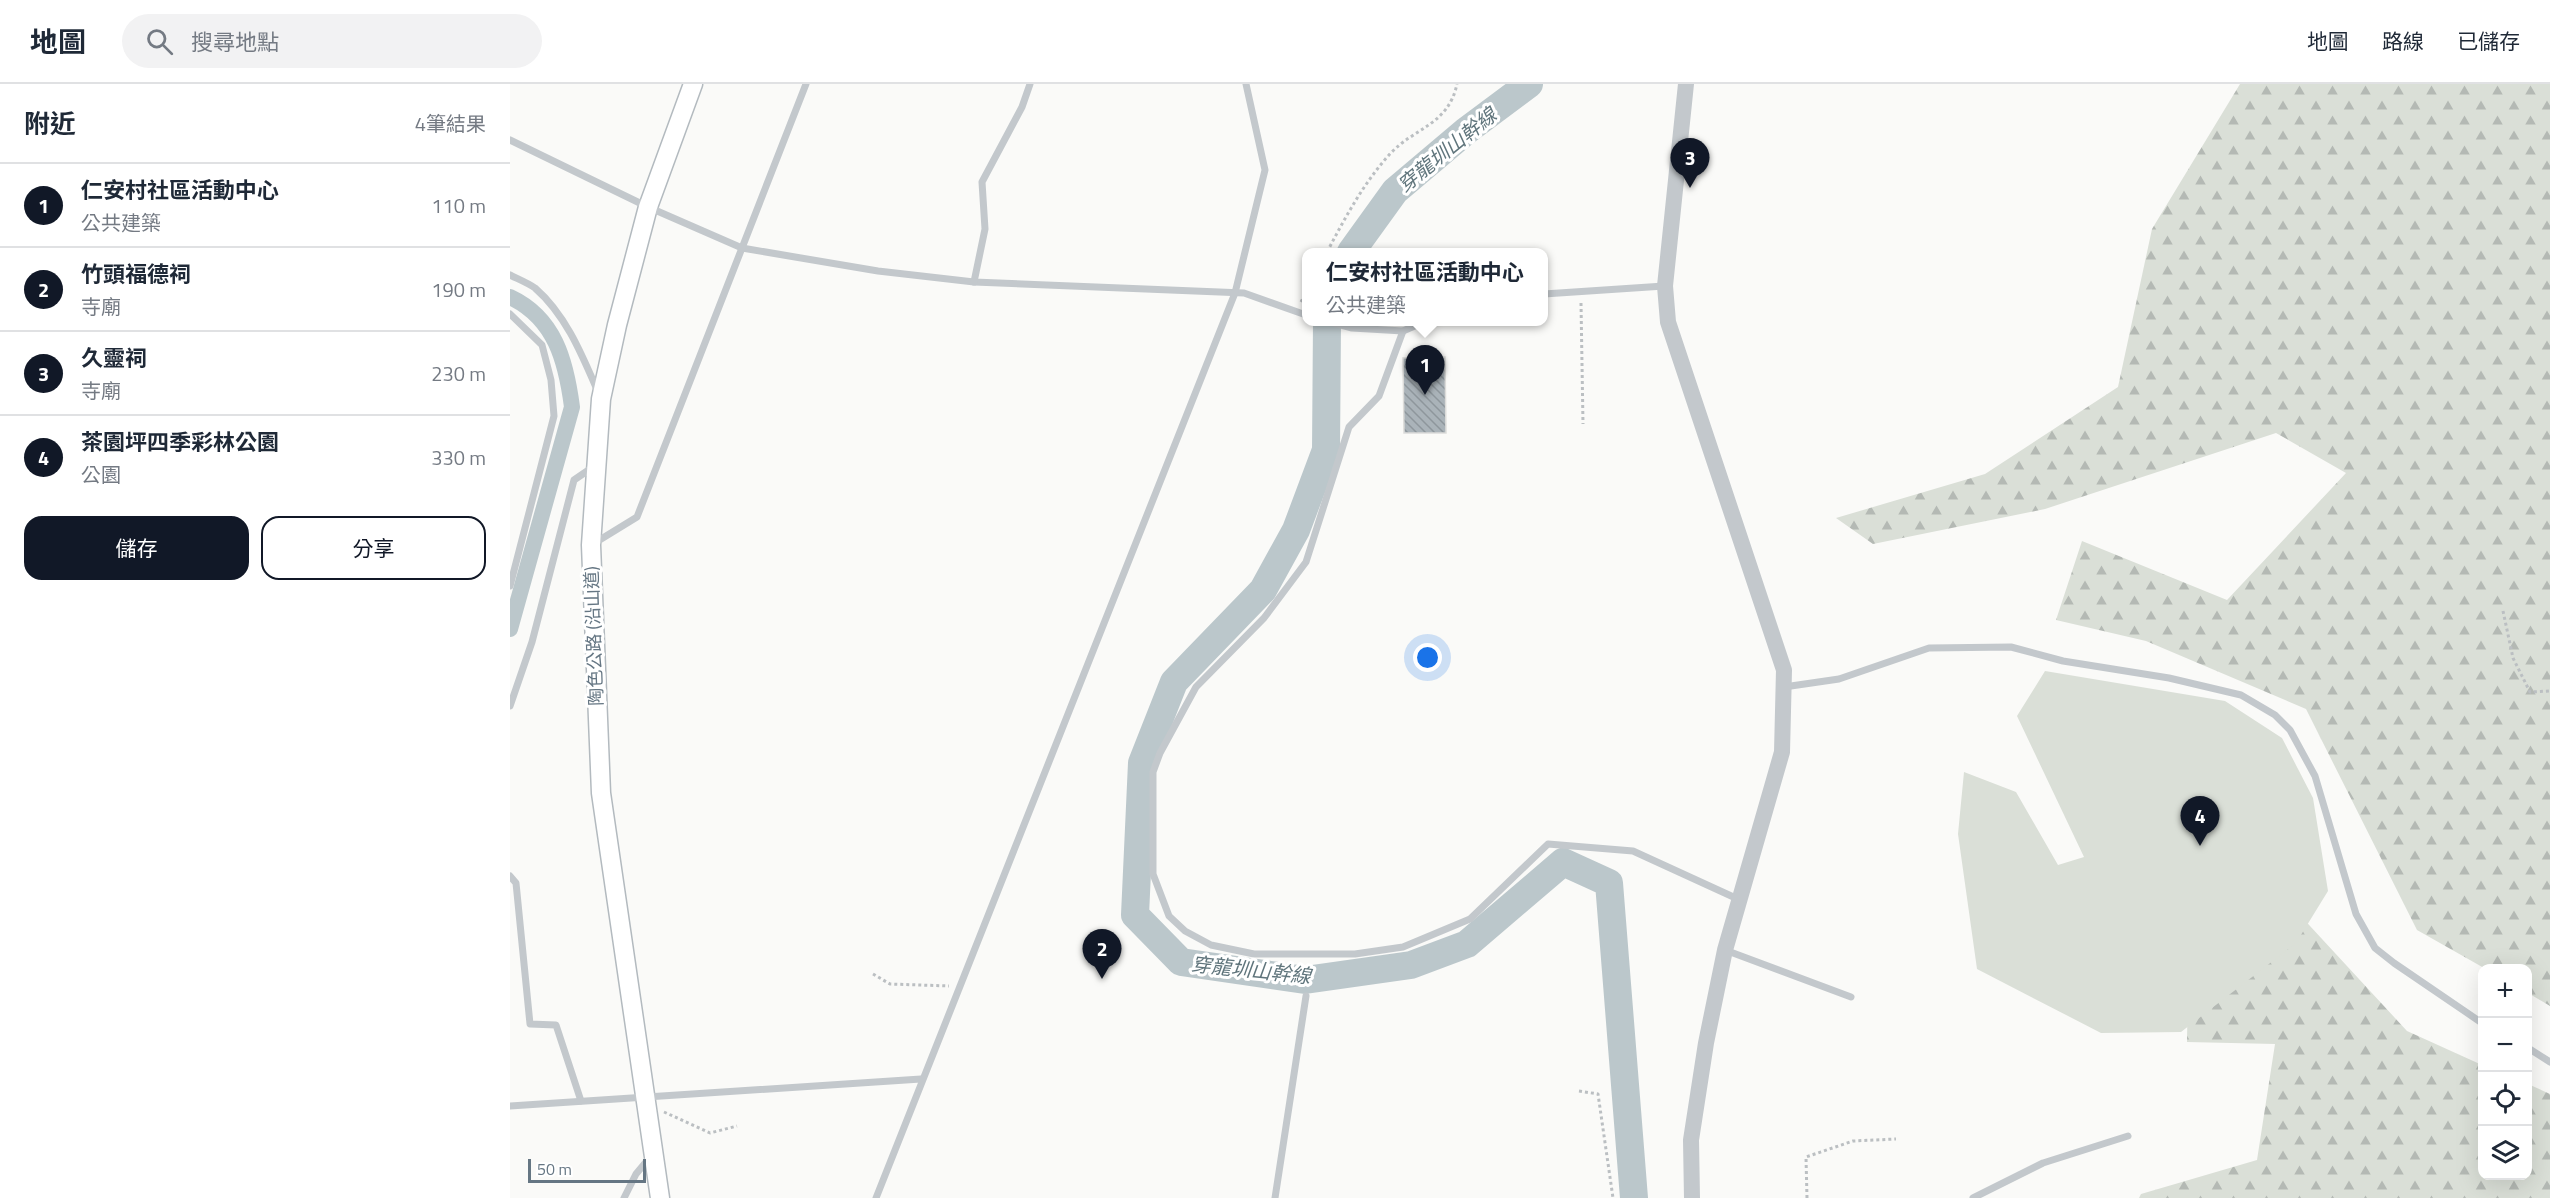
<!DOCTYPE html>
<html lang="zh-TW">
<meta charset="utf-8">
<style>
:root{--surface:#fff;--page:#f2f2f3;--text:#1f2937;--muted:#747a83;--line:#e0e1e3;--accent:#111827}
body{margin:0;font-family:"Titillium Web","Noto Sans TC",sans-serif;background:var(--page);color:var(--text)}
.controls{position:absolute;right:18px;bottom:18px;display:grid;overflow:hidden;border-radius:12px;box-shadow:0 6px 24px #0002}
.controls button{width:54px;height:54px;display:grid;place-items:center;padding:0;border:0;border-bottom:2px solid var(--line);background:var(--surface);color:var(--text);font:30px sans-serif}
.scale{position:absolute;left:18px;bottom:15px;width:118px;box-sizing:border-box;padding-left:6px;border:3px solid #657683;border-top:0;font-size:16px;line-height:21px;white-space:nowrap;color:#657683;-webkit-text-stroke:4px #fff;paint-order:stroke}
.you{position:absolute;left:918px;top:574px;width:21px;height:21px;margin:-15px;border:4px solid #fff;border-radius:50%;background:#1a73e8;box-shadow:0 0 0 9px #1a73e833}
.badge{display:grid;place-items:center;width:39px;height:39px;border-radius:50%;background:var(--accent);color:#fff;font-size:20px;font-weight:700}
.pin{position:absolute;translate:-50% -50px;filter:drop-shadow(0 2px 3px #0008)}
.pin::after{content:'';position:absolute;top:32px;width:21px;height:18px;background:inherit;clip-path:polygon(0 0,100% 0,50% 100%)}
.popup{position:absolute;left:792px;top:164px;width:246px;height:78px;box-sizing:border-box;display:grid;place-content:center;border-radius:12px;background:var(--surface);filter:drop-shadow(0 2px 4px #0005);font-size:20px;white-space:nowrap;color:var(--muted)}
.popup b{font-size:22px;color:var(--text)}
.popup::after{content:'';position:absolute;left:50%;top:100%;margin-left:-12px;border:12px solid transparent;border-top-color:var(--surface)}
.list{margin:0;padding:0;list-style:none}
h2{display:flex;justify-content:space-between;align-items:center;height:78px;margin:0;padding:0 24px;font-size:26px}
h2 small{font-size:20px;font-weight:400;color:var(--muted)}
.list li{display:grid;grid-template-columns:39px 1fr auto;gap:18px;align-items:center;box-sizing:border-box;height:84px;padding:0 24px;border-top:2px solid var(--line)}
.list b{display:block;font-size:22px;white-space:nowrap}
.list p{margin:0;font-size:20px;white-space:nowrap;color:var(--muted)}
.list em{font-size:20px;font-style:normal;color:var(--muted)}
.actions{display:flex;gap:12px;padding:18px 24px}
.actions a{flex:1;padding:14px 0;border:2px solid var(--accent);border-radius:18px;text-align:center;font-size:21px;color:var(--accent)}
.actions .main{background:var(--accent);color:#fff}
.icon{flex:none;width:33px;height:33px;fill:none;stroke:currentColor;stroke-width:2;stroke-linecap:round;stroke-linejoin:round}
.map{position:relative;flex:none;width:2040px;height:1114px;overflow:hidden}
header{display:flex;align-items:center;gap:36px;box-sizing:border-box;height:84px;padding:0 30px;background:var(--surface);border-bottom:2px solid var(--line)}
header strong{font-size:28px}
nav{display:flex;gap:33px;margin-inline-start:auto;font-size:21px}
.search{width:420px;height:54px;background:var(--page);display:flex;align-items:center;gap:15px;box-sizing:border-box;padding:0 21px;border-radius:33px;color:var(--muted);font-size:22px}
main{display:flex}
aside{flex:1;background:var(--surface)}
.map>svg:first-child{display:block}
.forest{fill:url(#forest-firs)}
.park{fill:#dadfd7}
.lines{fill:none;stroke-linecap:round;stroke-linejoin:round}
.canal{stroke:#bbc7cb;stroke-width:16}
.river{stroke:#bbc7cb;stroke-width:28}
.building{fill:url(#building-back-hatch);stroke:#dcdcda;stroke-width:1.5}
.secondary-casing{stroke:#b3babf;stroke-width:21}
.path{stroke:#bbbfc2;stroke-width:3;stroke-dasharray:3 3;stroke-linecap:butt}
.service{stroke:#c3c8cc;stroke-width:7}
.tertiary{stroke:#c3c8cc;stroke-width:16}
.secondary{stroke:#fff;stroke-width:18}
.labels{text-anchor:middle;stroke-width:6;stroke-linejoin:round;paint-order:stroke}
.street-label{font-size:18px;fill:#657683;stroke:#fff}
.water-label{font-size:20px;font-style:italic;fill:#60757c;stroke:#fff}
</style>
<header>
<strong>地圖</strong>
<div class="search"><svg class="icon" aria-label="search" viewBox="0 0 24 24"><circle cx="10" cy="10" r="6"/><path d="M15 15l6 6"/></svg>搜尋地點</div>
<nav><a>地圖</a><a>路線</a><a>已儲存</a></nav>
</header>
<main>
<aside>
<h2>附近<small>4筆結果</small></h2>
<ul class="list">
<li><span class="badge">1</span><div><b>仁安村社區活動中心</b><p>公共建築</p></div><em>110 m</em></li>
<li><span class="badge">2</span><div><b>竹頭福德祠</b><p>寺廟</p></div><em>190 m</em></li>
<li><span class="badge">3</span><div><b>久靈祠</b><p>寺廟</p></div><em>230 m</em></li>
<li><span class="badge">4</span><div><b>茶園坪四季彩林公園</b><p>公園</p></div><em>330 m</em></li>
</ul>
<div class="actions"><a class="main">儲存</a><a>分享</a></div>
</aside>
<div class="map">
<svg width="2040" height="1114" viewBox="0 0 2040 1114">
<defs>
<pattern id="forest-firs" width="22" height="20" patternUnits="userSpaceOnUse" patternTransform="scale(1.5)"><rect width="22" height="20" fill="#dadfd7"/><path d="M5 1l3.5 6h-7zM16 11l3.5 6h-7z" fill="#b4b9b4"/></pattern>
<pattern id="building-back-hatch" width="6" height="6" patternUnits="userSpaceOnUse" patternTransform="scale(1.5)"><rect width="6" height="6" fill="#aab3b9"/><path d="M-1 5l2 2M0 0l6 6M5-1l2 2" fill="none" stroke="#8e969c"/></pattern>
</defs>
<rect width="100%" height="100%" fill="#fafaf8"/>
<g class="forest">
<path d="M 1730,0 L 2040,0 L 2040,922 L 2018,909 L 2018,884 L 1974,884 L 1907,846 L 1796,625 L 1636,557 L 1546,536 L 1572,457 L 1717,516 L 1836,389 L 1766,349 L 1535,425 L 1363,460 L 1326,434 L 1475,390 L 1608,303 L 1642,145 Z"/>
<path d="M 1776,816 L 1897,947 L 1972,981 L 1972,1092 L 2018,1092 L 2018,1000 L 2040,1010 L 2040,1114 L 1629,1114 L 1631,1110 L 1747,1076 L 1765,960 L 1677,958 L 1678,891 Z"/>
</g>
<path class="park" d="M 1535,587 L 1715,617 L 1772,654 L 1803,714 L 1818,807 L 1786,859 L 1671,948 L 1591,949 L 1467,885 L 1448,750 L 1454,688 L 1506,708 L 1548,781 L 1574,773 L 1507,632 Z"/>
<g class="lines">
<path class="canal" d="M 0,213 C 45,234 56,277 62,323 L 0,545"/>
<g class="river">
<path d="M 841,168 L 885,107 L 956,47 L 1019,0"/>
<path d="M 817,238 L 816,366 L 786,446 L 753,506 L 664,598 L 632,679 L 625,831 L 671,878 L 795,896 L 901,881 L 957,860 L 1053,778 L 1099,799 L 1124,1114"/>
</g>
</g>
<path class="building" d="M 935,273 L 936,349 L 894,349 L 893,274 Z"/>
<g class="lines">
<g class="secondary-casing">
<path id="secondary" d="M 150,1114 L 91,709 L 81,461 L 91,315 L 107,241 L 138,123 L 183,0"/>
</g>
<g class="path">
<path d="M 817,168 C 835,134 853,100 879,71 C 904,43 938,42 947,0"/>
<path d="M 791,218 L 796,208"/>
<path d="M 1071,219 L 1073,340"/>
<path d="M 1993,527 L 2003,574 L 2020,608 L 2040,607"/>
<path d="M 363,890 L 380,900 L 439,902"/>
<path d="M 1069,1007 L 1088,1010 L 1103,1114"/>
<path d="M 154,1028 L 200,1049 L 227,1042"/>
<path d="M 1297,1114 L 1296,1073 L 1343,1057 L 1386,1055"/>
</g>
<g class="service">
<path d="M 0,56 L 138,123 L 232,164 L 368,187 L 464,198 L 734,209 L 796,231"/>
<path d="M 0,191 C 8,195 18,199 25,204 C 56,231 72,271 88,308"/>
<path d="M 464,198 L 475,145 L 472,98 L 512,23 L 520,0"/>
<path d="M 1034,210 L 1154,202"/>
<path d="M 0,230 L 32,261 L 41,296 L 44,332 L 0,502"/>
<path d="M 820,238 L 842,244 L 893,247 L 914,238"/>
<path d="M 893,247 L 869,312 L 839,343 L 796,478 L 754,534 L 686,603 L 650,669 L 643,688 L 643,790 L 659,832 L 675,847 L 701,861 L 744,870 L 845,870 L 893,863 L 960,835 L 1038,760 L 1123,767 L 1230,816"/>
<path d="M 83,460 L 127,433 L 296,0"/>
<path d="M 1274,603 L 1329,595 L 1419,564 L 1501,563 L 1553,577 L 1659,594 L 1731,611 L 1765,631 L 1780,646 L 1805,692 L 1846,830 L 1865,864 L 1884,879 L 1972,939"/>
<path d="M 0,622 L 22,558 L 64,396 L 83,383"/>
<path d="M 0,792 L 6,799 L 20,940 L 46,941 L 71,1017"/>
<path d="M 1215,866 L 1341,913"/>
<path d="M 2018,964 L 2040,978"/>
<path d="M 0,1022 L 411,995"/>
<path d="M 114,1114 L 126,1090 L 141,1072"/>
<path d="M 366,1114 L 725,209 L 755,86 L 736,0"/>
<path d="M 765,1114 L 796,912"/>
<path d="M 1463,1114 L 1533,1079 L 1618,1052"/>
</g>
<path class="tertiary" d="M 1176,0 L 1155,202 L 1158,238 L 1274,586 L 1272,668 L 1215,866 L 1196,959 L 1181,1056 L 1182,1114"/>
<use href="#secondary" class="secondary"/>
</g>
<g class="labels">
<g class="street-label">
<text transform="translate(84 552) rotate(-92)" y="6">陶色公路 (沿山道)</text>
</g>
<g class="water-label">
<text transform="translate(937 66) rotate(-39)" y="7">穿龍圳山幹線</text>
<text transform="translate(741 886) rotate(6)" y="7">穿龍圳山幹線</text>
</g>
</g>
</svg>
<div class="controls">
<button>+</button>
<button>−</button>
<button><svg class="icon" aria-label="locate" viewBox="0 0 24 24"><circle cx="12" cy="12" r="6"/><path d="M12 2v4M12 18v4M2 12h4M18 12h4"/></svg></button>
<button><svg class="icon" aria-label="layers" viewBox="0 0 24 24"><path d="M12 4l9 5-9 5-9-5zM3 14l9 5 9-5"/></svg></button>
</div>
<div class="scale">50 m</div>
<div class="you"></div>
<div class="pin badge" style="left:915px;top:311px">1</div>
<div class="popup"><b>仁安村社區活動中心</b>公共建築</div>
<div class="pin badge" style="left:592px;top:895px">2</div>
<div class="pin badge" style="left:1180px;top:104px">3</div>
<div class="pin badge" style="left:1690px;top:762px">4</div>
</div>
</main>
